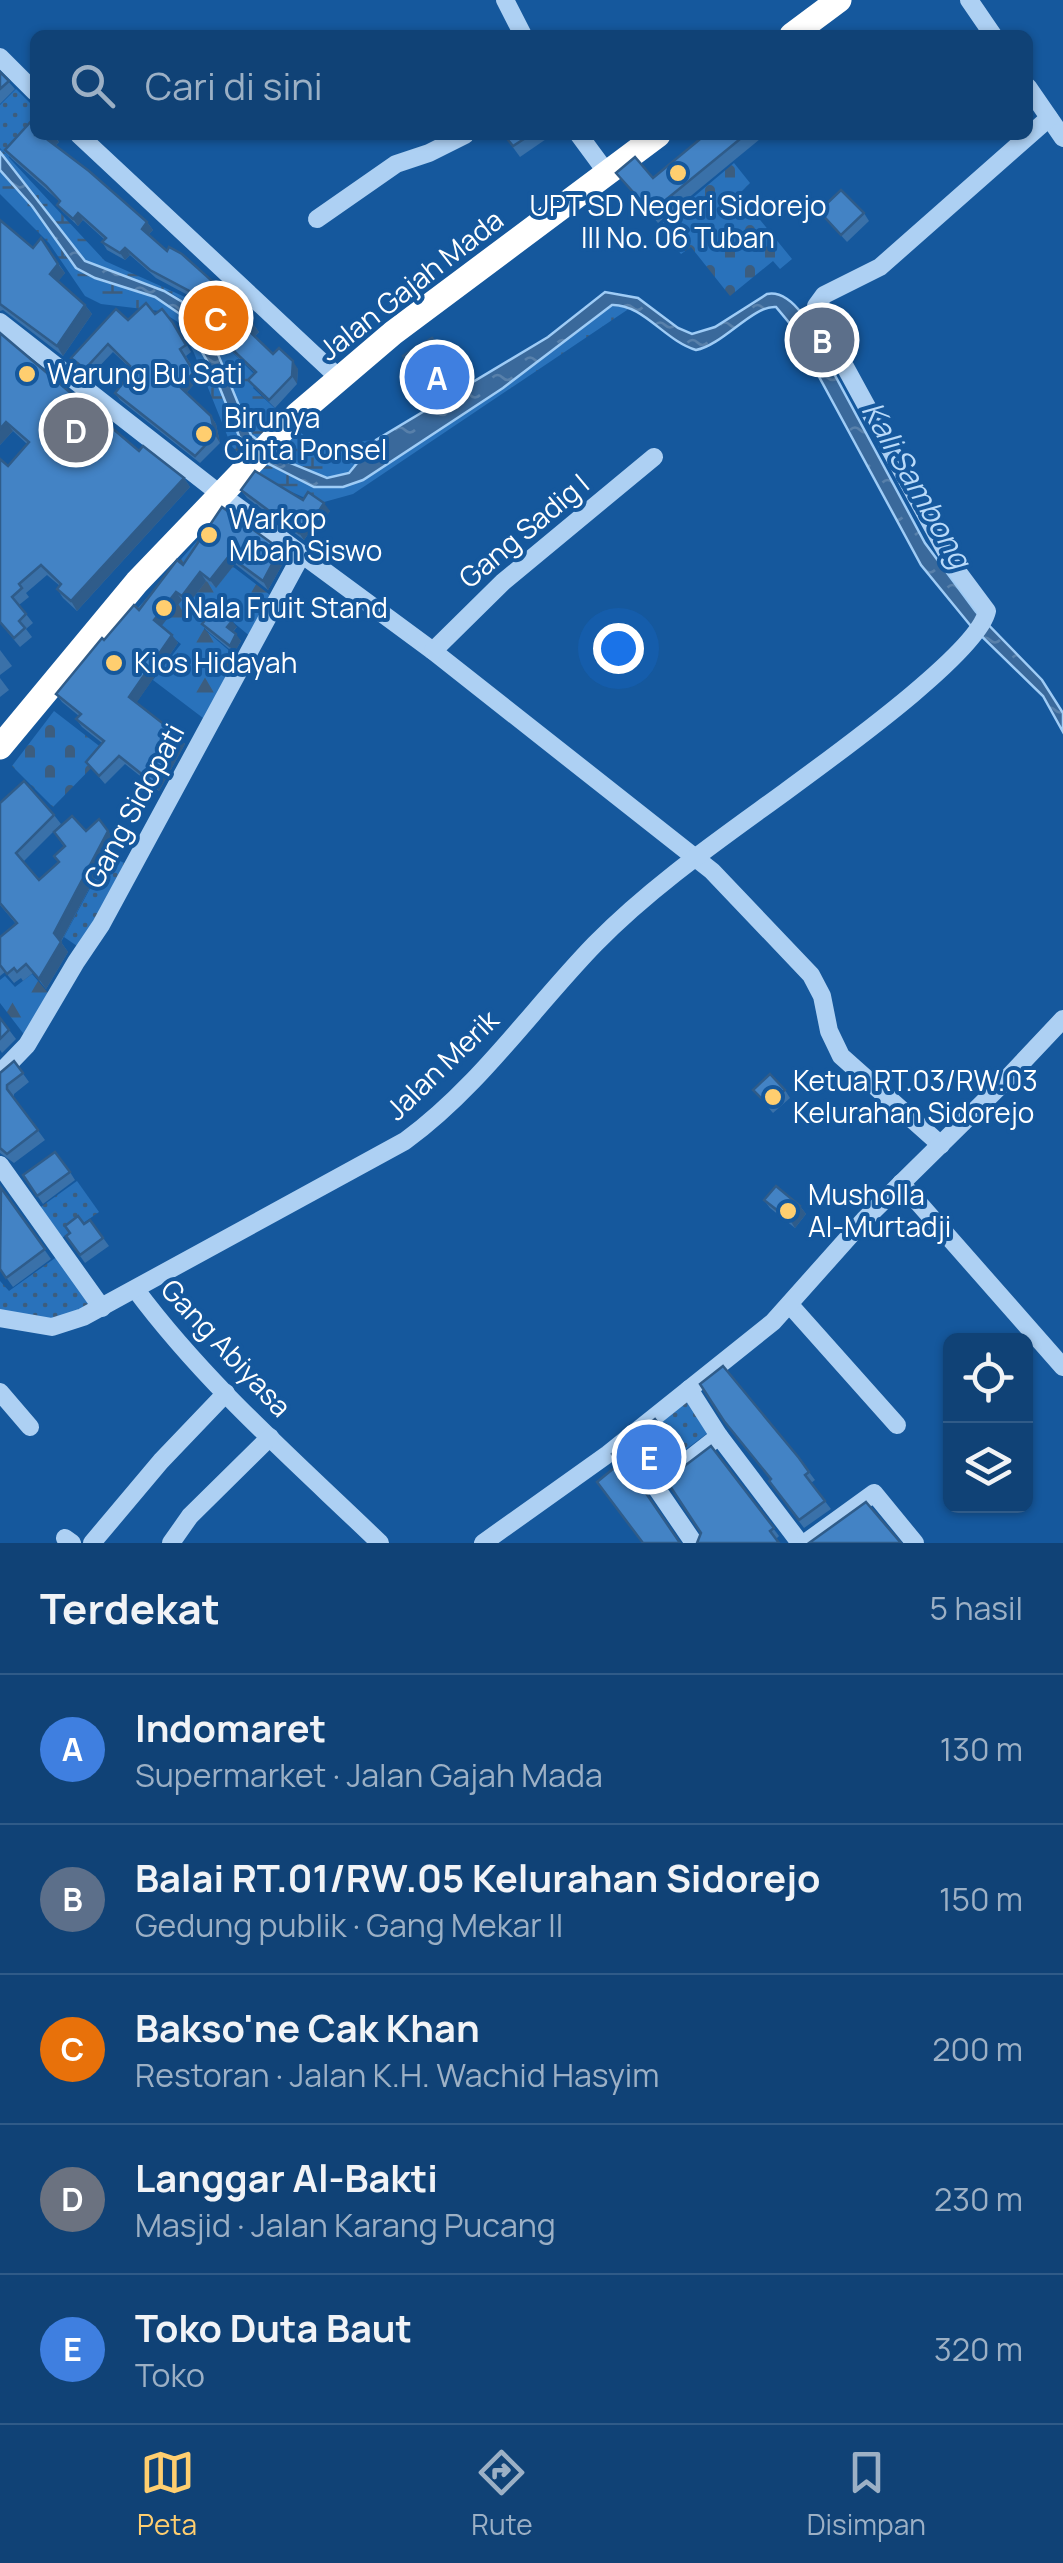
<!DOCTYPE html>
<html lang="id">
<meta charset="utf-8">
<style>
:root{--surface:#104276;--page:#1e4d7e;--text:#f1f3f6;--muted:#9cb0c5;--line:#305b88;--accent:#ffce6f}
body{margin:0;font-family:Manrope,sans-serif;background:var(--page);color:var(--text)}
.controls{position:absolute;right:30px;bottom:30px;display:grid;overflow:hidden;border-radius:15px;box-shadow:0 2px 8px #0004}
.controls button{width:90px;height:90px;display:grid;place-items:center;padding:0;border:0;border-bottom:2px solid var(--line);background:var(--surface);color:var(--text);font:50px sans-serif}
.you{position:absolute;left:618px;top:648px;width:35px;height:35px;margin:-25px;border:8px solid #fff;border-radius:50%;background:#1a73e8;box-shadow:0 0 0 15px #1a73e833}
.badge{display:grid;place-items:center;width:65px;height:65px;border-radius:50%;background:var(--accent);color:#fff;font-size:32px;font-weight:700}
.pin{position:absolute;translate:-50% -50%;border:5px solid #fff;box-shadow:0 2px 10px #0006}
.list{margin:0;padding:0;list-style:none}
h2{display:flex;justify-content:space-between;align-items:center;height:130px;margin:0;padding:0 40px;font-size:42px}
h2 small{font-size:32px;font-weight:400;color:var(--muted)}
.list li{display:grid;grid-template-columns:65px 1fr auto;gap:30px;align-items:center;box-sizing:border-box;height:150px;padding:0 40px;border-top:2px solid var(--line)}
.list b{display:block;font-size:38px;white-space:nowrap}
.list p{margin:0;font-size:32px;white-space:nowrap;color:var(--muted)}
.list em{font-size:32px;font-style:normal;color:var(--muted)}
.icon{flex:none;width:55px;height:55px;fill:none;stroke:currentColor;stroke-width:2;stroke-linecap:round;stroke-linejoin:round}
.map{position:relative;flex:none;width:1063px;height:1543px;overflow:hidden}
.search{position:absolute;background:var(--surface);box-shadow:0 2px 8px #0004;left:30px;right:30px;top:30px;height:110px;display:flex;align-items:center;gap:25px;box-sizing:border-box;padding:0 35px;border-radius:15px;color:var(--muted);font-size:38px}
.sheet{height:880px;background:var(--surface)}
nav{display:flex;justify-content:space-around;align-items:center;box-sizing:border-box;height:140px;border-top:2px solid var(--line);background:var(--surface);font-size:28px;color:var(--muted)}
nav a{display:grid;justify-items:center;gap:5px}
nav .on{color:var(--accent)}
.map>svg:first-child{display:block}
.grass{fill:url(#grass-dots)}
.forest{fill:url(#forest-firs)}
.wetland{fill:url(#wetland-marsh)}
.cemetery{fill:url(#cemetery-stones)}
.water{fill:url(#water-ripples);stroke:#9fccf6;stroke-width:2.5}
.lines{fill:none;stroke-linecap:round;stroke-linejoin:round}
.minor{stroke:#add0f3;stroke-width:18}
.highway{stroke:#fff;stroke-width:25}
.wall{fill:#3a71a9}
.shaded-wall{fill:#2f5c8a}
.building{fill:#4383c5;stroke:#2f5c8a;stroke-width:2.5}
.poi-dot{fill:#ffce6f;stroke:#15589d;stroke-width:4}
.labels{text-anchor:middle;stroke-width:8;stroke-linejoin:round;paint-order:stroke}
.poi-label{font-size:28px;fill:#fff;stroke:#15589d;text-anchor:start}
.street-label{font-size:28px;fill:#fff;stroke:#15589d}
.water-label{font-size:30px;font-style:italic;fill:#b9daf9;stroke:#15589d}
</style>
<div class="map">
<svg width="1063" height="1543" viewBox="0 0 1063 1543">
<defs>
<pattern id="grass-dots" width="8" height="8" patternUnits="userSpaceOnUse" patternTransform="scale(2.5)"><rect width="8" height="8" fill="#2972bb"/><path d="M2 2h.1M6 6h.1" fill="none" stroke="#3c5d7e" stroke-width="1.8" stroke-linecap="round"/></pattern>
<pattern id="forest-firs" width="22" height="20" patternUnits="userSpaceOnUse" patternTransform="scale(2.5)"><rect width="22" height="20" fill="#2972bb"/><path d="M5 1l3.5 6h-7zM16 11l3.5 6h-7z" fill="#3c5d7e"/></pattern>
<pattern id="wetland-marsh" width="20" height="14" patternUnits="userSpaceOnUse" patternTransform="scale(2.5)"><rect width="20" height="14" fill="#2972bb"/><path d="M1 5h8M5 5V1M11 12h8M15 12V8" fill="none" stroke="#3c5d7e"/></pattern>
<pattern id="cemetery-stones" width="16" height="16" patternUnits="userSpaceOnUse" patternTransform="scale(2.5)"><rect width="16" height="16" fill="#2972bb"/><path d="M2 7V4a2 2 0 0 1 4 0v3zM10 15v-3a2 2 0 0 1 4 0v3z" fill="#3c5d7e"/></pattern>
<pattern id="water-ripples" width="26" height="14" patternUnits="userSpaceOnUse" patternTransform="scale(2.5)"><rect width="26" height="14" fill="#3a699b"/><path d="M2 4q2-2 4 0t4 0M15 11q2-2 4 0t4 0" fill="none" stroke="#5880aa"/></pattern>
</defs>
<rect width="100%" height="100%" fill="#15589d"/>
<g class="grass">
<path d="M 16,89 L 35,108 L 35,129 L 9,157 L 0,148 L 0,105 Z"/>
<path d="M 108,855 L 128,865 L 80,948 L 64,937 Z"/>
<path d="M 77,1181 L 99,1212 L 59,1240 L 38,1209 Z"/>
<path d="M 58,1256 L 95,1307 L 53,1323 L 0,1313 L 0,1281 L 9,1291 Z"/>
<path d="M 686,1401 L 709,1432 L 681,1453 L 658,1423 Z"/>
</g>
<g class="forest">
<path d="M 198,540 L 274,598 L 252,638 L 220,611 L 204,629 L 240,660 L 207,721 L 153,680 L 181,644 L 137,609 Z"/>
<path d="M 32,974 L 50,995 L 26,1037 L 0,1003 L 0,980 L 5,976 L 15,987 Z"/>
</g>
<g class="wetland">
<path d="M 0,148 L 105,261 L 196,302 L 217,337 L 260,380 L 253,388 L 311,442 L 322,444 L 376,440 C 359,467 344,485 310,473 C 211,437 247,365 190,307 C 166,282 124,280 93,265 C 86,262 80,258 75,252 C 61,234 50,214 36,196 C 25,180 6,165 0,148 Z"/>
<path d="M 0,170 C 15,187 31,204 45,223 C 56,238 65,261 81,272 C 111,291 154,286 180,313 C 190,324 197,339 203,352 C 241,430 235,466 331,488 L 609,306 L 630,308 L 353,494 L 324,502 L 303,497 L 258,477 L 231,445 L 194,353 L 178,322 L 160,311 L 101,304 L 85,296 L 49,243 L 0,194 Z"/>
</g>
<g class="cemetery">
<path d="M 734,163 L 750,183 L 739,194 L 792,259 L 780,269 L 773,261 L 730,296 L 691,247 L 681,254 L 658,227 Z"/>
<path d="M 54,711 L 107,752 L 53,807 L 12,766 Z"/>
</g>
<path class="water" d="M 0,152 L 85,261 L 164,291 L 189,306 L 213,342 L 251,435 L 283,460 L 327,478 L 349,473 L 376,440 L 548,337 L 605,292 L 638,298 L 678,328 L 692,334 L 715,327 L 767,294 C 781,291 794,303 802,314 L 925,543 L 976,612 L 1042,680 L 1063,713 L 1063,732 L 1043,696 L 970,625 L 921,565 L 791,325 L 776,307 C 753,305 723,345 696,350 C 665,341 643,304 612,305 L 503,388 L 363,480 L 343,487 L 314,487 L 263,461 L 239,436 L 213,371 L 180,314 L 155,297 L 95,278 L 76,268 L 32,206 L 0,170 Z"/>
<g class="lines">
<g class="minor">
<path d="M 505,0 L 523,35"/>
<path d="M 969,0 L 993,35"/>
<path d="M 0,57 L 35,92"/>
<path d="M 1028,87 L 1063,138"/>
<path d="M 79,135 L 338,377"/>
<path d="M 579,135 L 607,173"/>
<path d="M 317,219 L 396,164 L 429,153 L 465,135"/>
<path d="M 0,322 L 220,494 L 433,651 L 712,871 L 811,975 L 822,996 L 829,1031 L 841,1056 L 941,1145"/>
<path d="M 433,651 L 503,582 L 654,457"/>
<path d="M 0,1073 L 27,1045 L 76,962 L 101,925 L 302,554"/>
<path d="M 0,1165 L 102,1308"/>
<path d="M 901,1183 L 1063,1367"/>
<path d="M 136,1290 C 206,1384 296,1462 380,1543"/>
<path d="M 790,1305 L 897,1425"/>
<path d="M 0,1318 L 52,1327 L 83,1317 L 405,1141 C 479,1087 532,1009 595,944 C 652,886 719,840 785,792 C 825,762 978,654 987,611 L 955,568 L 819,319 L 816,306 L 824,295 L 880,267 L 1049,118"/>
<path d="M 689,1389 L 719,1436 L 800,1543"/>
<path d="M 0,1392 L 30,1427"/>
<path d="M 65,1538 L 72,1543"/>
<path d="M 92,1543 L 161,1461 L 226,1393"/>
<path d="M 171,1543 L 190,1516 L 270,1437"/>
<path d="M 483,1543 L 608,1454 L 773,1322 L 864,1220 L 1000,1086 L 1063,1019"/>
<path d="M 694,1543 L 655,1486 L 719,1436"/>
<path d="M 805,1543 L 874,1493 L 915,1543"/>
</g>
<g class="highway">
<path d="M 792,35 L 839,0"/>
<path d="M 0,747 L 137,582 L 298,414 L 393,333 L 658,135"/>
</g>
</g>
<g class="wall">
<path d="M 0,72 L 15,89 L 0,104 Z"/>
<path d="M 35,135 L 54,135 L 59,142 L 55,146 L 147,222 L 153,230 L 148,235 L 167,251 L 231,298 L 236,306 L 235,307 L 253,324 L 259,332 L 254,337 L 273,354 L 298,369 L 297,384 L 275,408 L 254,387 L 248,380 L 255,373 L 219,340 L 197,300 L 156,278 L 130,255 L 125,260 L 107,250 L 102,242 L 105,240 L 83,220 L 78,226 L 63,212 L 57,205 L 60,202 L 11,158 L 5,150 Z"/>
<path d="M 504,135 L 552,135 L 520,157 Z"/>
<path d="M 705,135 L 765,135 L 658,223 L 616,173 L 653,178 Z"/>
<path d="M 819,211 L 864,213 L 869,221 L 847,242 Z"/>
<path d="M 0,220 L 33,248 L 41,238 L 65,273 L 58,281 L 85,305 L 92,314 L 63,356 L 3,310 L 0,311 Z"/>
<path d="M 155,314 L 178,330 L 191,352 L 186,356 L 199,379 L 186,393 L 211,416 L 216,424 L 220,443 L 200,463 L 120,400 L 115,393 L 129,375 L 126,370 L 129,367 L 113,352 L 90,376 L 76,365 L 71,358 L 128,320 Z"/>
<path d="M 0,333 L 139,451 L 184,478 L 190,487 L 77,611 L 63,598 L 57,589 L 60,586 L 47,575 L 26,593 L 29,597 L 19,605 L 33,623 L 26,629 L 32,637 L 20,647 L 0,623 L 0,459 L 8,466 L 27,444 L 13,431 L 0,445 Z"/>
<path d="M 440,349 L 464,387 L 434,405 L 426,393 Z"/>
<path d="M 241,490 L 303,500 L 330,511 L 322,522 L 318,520 L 304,540 L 247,498 Z"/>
<path d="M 222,507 L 286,558 L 268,590 L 235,564 L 216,588 L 206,581 L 188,605 L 182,600 L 161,626 L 172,635 L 178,643 L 136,703 L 179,736 L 185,744 L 159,791 L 125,764 L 105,784 L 86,762 L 102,743 L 82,727 L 76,719 L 79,716 L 62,702 L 56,694 L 104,640 L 139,610 L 183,565 Z"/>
<path d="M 202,624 L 237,627 L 233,632 L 241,641 L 234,653 L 206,630 Z"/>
<path d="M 0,650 L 12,666 L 0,675 Z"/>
<path d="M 0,678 L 9,690 L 0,697 Z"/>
<path d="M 0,803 L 54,815 L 61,824 L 23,862 L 39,880 L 59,863 L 54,856 L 64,847 L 54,832 L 108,831 L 115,840 L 61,942 L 68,952 L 46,989 L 33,973 L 23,981 L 21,978 L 14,983 L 5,972 L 0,976 L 0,937 L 16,924 L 0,905 Z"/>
<path d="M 0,1018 L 16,1039 L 2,1053 L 0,1050 Z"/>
<path d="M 14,1061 L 29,1082 L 14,1094 L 14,1098 L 45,1140 L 14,1163 L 0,1153 L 0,1073 Z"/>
<path d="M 753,1090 L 785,1090 L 790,1098 L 773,1113 Z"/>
<path d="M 70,1172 L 75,1180 L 43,1204 L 23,1175 Z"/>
<path d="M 1,1188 L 51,1259 L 13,1287 L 0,1269 Z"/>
<path d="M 764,1200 L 800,1206 L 806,1214 L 795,1228 L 770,1208 Z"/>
<path d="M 90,1220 L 109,1246 L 85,1263 L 66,1236 Z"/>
<path d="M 655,1419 L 679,1451 L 647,1476 L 619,1465 Z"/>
<path d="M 711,1446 L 779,1536 L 776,1539 L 701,1533 Z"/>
<path d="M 809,1472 L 815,1480 L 811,1483 L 831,1509 L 804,1528 L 769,1481 Z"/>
</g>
<g class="shaded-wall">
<path d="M 52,135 L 59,142 L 53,148 L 48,140 Z"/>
<path d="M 78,213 L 83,220 L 78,226 L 73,219 Z"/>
<path d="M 147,222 L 153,230 L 147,236 L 142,229 Z"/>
<path d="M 125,248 L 130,255 L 125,260 L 120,253 Z"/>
<path d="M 58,264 L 65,273 L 57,283 L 50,274 Z"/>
<path d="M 85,305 L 92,314 L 63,356 L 57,346 Z"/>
<path d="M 253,324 L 259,332 L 253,338 L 248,330 Z"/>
<path d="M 180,349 L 199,379 L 185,394 L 180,387 Z"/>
<path d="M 293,361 L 298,369 L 297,384 L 292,376 Z"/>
<path d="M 211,416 L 216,424 L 220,443 L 215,435 Z"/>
<path d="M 6,422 L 13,431 L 0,445 L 0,429 Z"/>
<path d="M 184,478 L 190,487 L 77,611 L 71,601 Z"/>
<path d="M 324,503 L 330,511 L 322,522 L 317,514 Z"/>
<path d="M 313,512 L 318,520 L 304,540 L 299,533 Z"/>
<path d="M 280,549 L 286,558 L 268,590 L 263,581 Z"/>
<path d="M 229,556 L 235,564 L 216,588 L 210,580 Z"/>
<path d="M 200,572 L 206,581 L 188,605 L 182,596 Z"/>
<path d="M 176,592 L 182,600 L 160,628 L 154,620 Z"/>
<path d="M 232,621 L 237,627 L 231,633 L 227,627 Z"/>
<path d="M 236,634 L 241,641 L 234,653 L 230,646 Z"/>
<path d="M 172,635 L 178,643 L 135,705 L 129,697 Z"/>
<path d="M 179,736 L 185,744 L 159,791 L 153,783 Z"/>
<path d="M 108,831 L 115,840 L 60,943 L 54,933 Z"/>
<path d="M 61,942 L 68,952 L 46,989 L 39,979 Z"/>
<path d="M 800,1206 L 806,1214 L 795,1228 L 790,1220 Z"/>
<path d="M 642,1468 L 647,1476 L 643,1488 L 637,1480 Z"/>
</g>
<g class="building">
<path d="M 0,72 L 9,81 L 0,89 Z"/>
<path d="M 35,117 L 35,135 L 52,135 L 48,140 L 89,171 L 147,222 L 142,229 L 167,251 L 169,247 L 182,254 L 231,298 L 228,300 L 253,324 L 248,330 L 273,354 L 279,348 L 293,361 L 292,376 L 269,400 L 248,380 L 256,372 L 214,332 L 193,293 L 150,270 L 125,248 L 120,253 L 102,242 L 106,238 L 78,213 L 73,219 L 57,205 L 60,201 L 46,186 L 5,150 Z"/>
<path d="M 504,135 L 530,135 L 513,146 Z"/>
<path d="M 705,135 L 745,135 L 651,212 L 616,173 L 635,157 L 653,178 Z"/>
<path d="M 841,190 L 864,213 L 841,235 L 819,211 Z"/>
<path d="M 0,220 L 33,248 L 41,238 L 58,264 L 50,274 L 85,305 L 57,346 L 0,304 Z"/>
<path d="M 146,303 L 155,314 L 162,309 L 173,323 L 186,345 L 180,349 L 194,372 L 180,387 L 211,416 L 215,435 L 195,456 L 115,393 L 130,374 L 126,370 L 130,366 L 108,344 L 85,369 L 71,358 L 116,309 L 128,320 Z"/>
<path d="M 0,333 L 139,451 L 143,446 L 184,478 L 71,601 L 57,589 L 61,584 L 41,565 L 19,584 L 22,588 L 12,597 L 26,614 L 19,621 L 25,628 L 14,638 L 0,622 L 0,459 L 8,466 L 29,442 L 6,422 L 0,429 Z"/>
<path d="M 432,338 L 455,375 L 426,393 L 403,356 Z"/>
<path d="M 255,471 L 303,500 L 308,492 L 324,503 L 317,514 L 313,512 L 299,533 L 241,490 Z"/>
<path d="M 222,507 L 280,549 L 263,581 L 229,556 L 210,580 L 200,572 L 182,596 L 176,592 L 154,620 L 172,635 L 129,697 L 179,736 L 153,783 L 119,756 L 99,776 L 86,762 L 104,741 L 76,719 L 81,714 L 56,694 L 102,638 L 104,640 L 134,605 L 139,610 L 177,560 L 183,565 Z"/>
<path d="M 215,607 L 232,621 L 227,627 L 236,634 L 230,646 L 202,624 Z"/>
<path d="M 24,781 L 54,815 L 16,853 L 39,880 L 59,862 L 54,856 L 65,846 L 54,832 L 72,816 L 86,831 L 99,819 L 108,831 L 54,933 L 61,942 L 39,979 L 26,964 L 17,972 L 14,968 L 7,974 L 0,965 L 0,937 L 17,923 L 0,903 L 0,803 Z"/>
<path d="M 0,1018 L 9,1030 L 0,1039 Z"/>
<path d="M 14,1061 L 23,1073 L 7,1085 L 7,1089 L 38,1130 L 7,1154 L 0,1148 L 0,1073 Z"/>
<path d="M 770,1074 L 785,1090 L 768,1105 L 753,1090 Z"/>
<path d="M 55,1152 L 70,1172 L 37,1196 L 23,1175 Z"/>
<path d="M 776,1186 L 800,1206 L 790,1220 L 764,1200 Z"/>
<path d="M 1,1188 L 45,1249 L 6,1278 L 0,1269 Z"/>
<path d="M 78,1216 L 84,1224 L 90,1220 L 103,1238 L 80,1255 L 66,1236 L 70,1233 L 65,1226 Z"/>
<path d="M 723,1366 L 799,1458 L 809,1472 L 805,1475 L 825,1501 L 799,1520 L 769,1481 L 771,1479 L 724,1421 L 700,1384 Z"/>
<path d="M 655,1419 L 674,1443 L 642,1468 L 637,1480 L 680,1543 L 643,1543 L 597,1482 L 619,1464 L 612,1454 Z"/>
<path d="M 711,1446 L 774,1528 L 770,1531 L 779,1543 L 697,1543 L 701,1533 L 666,1480 Z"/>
<path d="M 866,1502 L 901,1543 L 809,1543 Z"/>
</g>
<g class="poi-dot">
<circle cx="678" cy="173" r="10"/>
<circle cx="27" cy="374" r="10"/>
<circle cx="204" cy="434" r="10"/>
<circle cx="209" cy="535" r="10"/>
<circle cx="164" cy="608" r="10"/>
<circle cx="114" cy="663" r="10"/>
<circle cx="773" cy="1097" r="10"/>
<circle cx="788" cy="1211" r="10"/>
</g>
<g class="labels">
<g class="poi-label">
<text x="678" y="216" text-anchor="middle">UPT SD Negeri Sidorejo<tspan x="678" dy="32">III No. 06 Tuban</tspan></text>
<text x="47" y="384">Warung Bu Sati</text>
<text x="224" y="428">Birunya<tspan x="224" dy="32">Cinta Ponsel</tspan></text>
<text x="229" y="529">Warkop<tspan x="229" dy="32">Mbah Siswo</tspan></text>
<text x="184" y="618">Nala Fruit Stand</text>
<text x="134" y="673">Kios Hidayah</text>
<text x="793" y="1091">Ketua RT.03/RW.03<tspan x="793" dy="32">Kelurahan Sidorejo</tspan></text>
<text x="808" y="1205">Musholla<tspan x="808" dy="32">Al-Murtadji</tspan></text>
</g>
<g class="street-label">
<text transform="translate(411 285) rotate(-38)" y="10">Jalan Gajah Mada</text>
<text transform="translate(524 531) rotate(-40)" y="10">Gang Sadig I</text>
<text transform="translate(134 806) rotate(-62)" y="10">Gang Sidopati</text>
<text transform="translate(442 1065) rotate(-44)" y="10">Jalan Merik</text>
<text transform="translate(226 1348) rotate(47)" y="10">Gang Abiyasa</text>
</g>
<g class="water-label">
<text transform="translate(916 485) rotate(60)" y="10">Kali Sambong</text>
</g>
</g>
</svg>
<div class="controls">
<button><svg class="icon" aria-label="locate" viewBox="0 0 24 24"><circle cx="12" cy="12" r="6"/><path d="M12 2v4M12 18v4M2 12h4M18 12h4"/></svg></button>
<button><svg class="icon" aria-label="layers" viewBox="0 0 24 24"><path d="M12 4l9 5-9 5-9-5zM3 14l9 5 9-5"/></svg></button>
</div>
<div class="you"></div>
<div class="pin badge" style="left:437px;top:377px;background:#3f7fe0">A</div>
<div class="pin badge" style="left:822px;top:340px;background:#5c6f8a">B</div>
<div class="pin badge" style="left:216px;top:318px;background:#e8710a">C</div>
<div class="pin badge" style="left:76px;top:430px;background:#6b7280">D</div>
<div class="pin badge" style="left:649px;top:1457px;background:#3f7fe0">E</div>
<div class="search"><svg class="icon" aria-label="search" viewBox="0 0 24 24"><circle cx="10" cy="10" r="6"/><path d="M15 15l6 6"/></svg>Cari di sini</div>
</div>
<section class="sheet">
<h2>Terdekat<small>5 hasil</small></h2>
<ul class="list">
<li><span class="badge" style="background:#3f7fe0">A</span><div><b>Indomaret</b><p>Supermarket · Jalan Gajah Mada</p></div><em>130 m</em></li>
<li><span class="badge" style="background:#5c6f8a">B</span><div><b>Balai RT.01/RW.05 Kelurahan Sidorejo</b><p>Gedung publik · Gang Mekar II</p></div><em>150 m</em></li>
<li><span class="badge" style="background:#e8710a">C</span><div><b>Bakso'ne Cak Khan</b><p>Restoran · Jalan K.H. Wachid Hasyim</p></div><em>200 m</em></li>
<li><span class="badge" style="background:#6b7280">D</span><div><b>Langgar Al-Bakti</b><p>Masjid · Jalan Karang Pucang</p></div><em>230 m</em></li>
<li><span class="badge" style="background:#3f7fe0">E</span><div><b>Toko Duta Baut</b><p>Toko</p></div><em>320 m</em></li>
</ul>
</section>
<nav>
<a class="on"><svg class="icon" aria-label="map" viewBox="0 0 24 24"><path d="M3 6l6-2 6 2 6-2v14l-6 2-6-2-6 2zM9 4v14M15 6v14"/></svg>Peta</a>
<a><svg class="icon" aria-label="directions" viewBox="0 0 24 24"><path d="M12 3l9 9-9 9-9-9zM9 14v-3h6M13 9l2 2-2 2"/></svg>Rute</a>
<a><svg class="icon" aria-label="saved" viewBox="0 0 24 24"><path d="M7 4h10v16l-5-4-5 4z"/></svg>Disimpan</a>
</nav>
